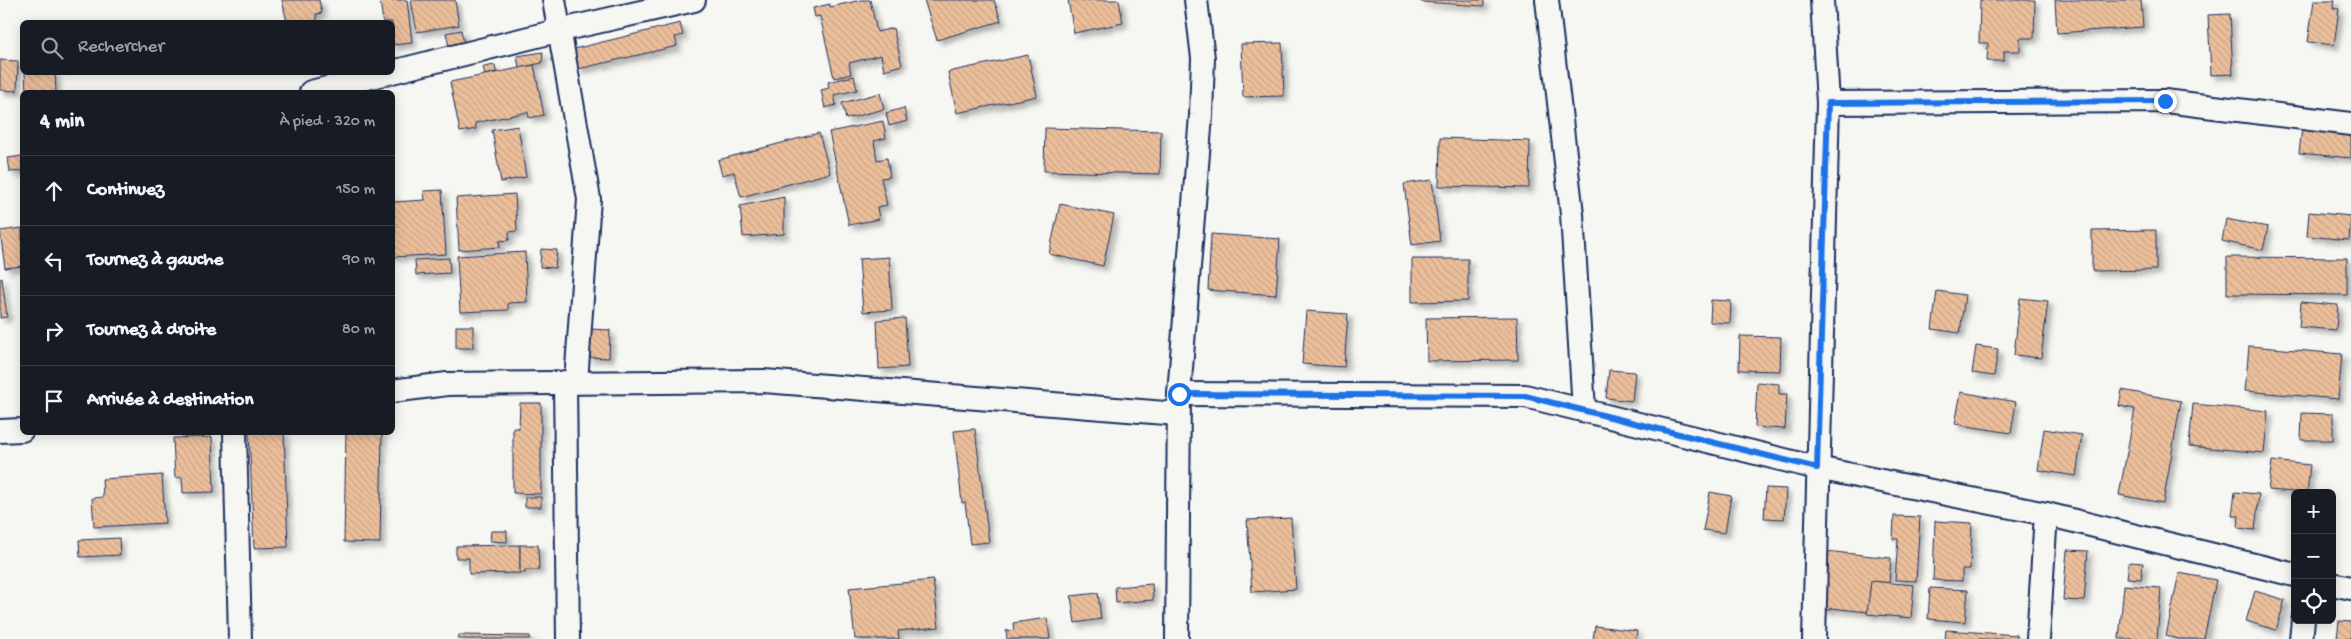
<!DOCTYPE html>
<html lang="fr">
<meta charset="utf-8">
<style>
:root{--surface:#171b24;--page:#20242c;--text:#f1f3f6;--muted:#9ea1a6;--line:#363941}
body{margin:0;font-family:"Gochi Hand",sans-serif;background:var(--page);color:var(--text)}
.controls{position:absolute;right:15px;bottom:15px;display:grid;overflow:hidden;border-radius:8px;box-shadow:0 2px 12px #0003}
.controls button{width:45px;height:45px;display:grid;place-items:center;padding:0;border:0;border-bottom:1px solid var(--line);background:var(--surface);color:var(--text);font:25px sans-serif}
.stop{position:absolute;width:15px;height:15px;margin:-11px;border:4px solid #1a73e8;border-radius:50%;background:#fff}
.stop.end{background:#1a73e8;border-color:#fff;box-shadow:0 1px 5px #0008}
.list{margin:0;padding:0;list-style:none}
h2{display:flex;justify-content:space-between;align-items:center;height:65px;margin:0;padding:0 20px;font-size:21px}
h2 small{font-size:16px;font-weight:400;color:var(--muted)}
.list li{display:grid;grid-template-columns:32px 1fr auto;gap:15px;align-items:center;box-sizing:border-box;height:70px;padding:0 20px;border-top:1px solid var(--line)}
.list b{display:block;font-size:19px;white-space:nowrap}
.list em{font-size:16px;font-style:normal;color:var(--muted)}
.icon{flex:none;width:28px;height:28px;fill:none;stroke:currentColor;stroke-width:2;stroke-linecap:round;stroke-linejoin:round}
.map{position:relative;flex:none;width:2351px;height:639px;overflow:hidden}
.search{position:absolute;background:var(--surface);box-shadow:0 2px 12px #0003;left:20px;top:20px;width:375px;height:55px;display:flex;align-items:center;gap:12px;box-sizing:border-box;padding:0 18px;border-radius:8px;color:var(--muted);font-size:19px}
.panel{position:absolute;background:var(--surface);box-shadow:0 2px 12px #0003;left:20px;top:90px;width:375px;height:345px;border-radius:8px}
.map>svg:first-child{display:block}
.building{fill:url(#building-back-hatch);stroke:#1b2f5e;filter:url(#shadow)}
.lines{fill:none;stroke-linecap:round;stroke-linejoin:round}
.street-casing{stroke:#1b2f5e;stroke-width:26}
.street{stroke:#f6f6f2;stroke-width:22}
.route{stroke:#1a73e8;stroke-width:6}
</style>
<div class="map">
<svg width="2351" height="639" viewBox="0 0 2351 639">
<defs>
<pattern id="building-back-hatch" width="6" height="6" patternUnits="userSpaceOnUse" patternTransform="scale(1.25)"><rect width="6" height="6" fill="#ecbf9b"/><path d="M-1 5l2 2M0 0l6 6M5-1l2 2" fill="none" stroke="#caa488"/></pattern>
<filter id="shadow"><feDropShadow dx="4.5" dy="4.5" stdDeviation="2.5" flood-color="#0004"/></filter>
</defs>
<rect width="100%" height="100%" fill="#f6f6f2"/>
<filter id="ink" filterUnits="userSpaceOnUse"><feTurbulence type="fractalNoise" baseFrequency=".02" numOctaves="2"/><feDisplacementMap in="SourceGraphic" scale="10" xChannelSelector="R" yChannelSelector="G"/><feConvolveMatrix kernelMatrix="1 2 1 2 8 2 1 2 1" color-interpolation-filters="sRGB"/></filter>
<g filter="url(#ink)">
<g class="building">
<path d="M 282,0 L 319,0 L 322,13 L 316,14 L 317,22 L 287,22 Z"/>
<path d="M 380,0 L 407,0 L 412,43 L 392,45 L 392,22 L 383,22 Z"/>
<path d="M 411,0 L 455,0 L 459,25 L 417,32 Z"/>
<path d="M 861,0 L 870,0 L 877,32 L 893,28 L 902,65 L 884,70 L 881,55 L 849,63 L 851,74 L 834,78 L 820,16 L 815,17 L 813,8 L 830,4 L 830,7 Z"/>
<path d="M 924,0 L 994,0 L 1001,21 L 937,40 Z"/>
<path d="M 1068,0 L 1119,0 L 1123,23 L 1074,33 Z"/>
<path d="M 1422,0 L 1484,0 L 1484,6 L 1421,2 Z"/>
<path d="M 1980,0 L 2035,0 L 2034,38 L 2020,38 L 2020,51 L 2004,51 L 2004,61 L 1987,61 L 1988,43 L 1979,43 Z"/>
<path d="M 2055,0 L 2141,0 L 2143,27 L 2057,33 Z"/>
<path d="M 2314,0 L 2335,0 L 2333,8 L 2339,9 L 2334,45 L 2308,42 Z"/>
<path d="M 2230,14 L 2233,74 L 2211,75 L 2208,15 Z"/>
<path d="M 680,23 L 683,35 L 675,37 L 677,46 L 578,69 L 574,49 Z"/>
<path d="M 461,30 L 464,43 L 449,46 L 446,33 Z"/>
<path d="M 1282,43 L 1284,96 L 1243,97 L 1241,44 Z"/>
<path d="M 543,52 L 542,63 L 519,68 L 517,56 Z"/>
<path d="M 1028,55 L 1037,96 L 957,113 L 948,72 Z"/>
<path d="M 0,60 L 18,61 L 17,91 L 0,90 Z"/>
<path d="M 495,65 L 496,72 L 485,75 L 483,67 Z"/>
<path d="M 534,65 L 544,115 L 529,118 L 528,112 L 475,123 L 476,129 L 460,132 L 450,82 Z"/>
<path d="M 25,72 L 55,72 L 56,92 L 26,92 Z"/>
<path d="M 854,76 L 857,90 L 834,95 L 836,105 L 825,108 L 821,90 L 829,88 L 828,82 Z"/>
<path d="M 880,93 L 884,109 L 846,119 L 842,103 Z"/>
<path d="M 904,108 L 907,121 L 889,126 L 886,113 Z"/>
<path d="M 883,121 L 886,138 L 874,141 L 877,160 L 887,158 L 890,177 L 881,178 L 887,205 L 877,207 L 879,219 L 849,225 L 829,132 Z"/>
<path d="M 518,126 L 526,177 L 501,182 L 492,130 Z"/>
<path d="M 2302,127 L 2351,132 L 2351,158 L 2299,153 Z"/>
<path d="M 1045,128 L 1161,131 L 1160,174 L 1044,171 Z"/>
<path d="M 819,133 L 830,173 L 741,197 L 734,172 L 722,175 L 718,160 Z"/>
<path d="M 1440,138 L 1530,141 L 1529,188 L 1439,186 Z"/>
<path d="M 22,156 L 22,171 L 10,172 L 8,158 Z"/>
<path d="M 1432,180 L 1440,241 L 1412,245 L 1404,184 Z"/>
<path d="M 442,190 L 446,254 L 392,257 L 392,193 L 393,202 L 425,200 L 424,191 Z"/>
<path d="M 515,194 L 517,231 L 509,232 L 509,240 L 499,241 L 500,247 L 459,250 L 456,198 Z"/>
<path d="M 784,197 L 784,234 L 743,237 L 740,206 Z"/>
<path d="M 1060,204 L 1114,215 L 1103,266 L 1049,254 Z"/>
<path d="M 2309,212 L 2351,216 L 2349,240 L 2307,236 Z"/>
<path d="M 2226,219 L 2268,227 L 2263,250 L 2222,241 Z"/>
<path d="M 22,228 L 22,266 L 5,268 L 0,231 Z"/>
<path d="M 2156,230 L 2156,270 L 2092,271 L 2092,231 Z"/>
<path d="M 1211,234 L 1280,239 L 1276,295 L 1208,290 Z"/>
<path d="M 541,249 L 557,250 L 555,268 L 540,267 Z"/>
<path d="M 525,252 L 527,302 L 508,303 L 508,310 L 460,312 L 457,256 Z"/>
<path d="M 889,257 L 892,310 L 863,312 L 859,259 Z"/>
<path d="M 2227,257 L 2347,258 L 2347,295 L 2227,294 Z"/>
<path d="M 449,258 L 450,273 L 416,275 L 415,260 Z"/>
<path d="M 1412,259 L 1468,259 L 1468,301 L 1412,302 Z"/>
<path d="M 2,278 L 7,317 L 0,318 L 0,279 Z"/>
<path d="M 1937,291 L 1965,295 L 1960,333 L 1932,329 Z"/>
<path d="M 2020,298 L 2048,301 L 2041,358 L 2014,355 Z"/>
<path d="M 1711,300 L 1731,301 L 1730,323 L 1710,322 Z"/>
<path d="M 2301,302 L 2338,305 L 2336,330 L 2299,327 Z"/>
<path d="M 1306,311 L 1348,314 L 1344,367 L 1302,364 Z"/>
<path d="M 1517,317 L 1518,360 L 1427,361 L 1426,318 Z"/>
<path d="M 905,318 L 908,367 L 879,369 L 877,320 Z"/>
<rect x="456" y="326" width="17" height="22"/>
<path d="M 589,329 L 610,330 L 609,358 L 587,357 Z"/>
<path d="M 1740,336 L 1781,337 L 1780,371 L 1739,370 Z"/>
<path d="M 1976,346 L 1998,349 L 1994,376 L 1972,373 Z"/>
<path d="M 2249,346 L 2342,354 L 2338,399 L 2245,391 Z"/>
<path d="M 1609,370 L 1635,372 L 1632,401 L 1606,398 Z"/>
<path d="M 1757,382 L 1779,384 L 1779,394 L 1787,394 L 1785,429 L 1755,427 Z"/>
<path d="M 2122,390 L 2181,401 L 2163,503 L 2119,495 L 2135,409 L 2119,406 Z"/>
<path d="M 1961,392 L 2016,402 L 2011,433 L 1955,424 Z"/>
<path d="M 520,403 L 541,403 L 541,494 L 513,493 L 513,428 L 519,428 Z"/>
<path d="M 2193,404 L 2268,411 L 2264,453 L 2189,446 Z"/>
<path d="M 2302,413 L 2333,414 L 2333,440 L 2301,440 Z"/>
<path d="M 975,429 L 989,542 L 970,544 L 965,502 L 962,503 L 954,431 Z"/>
<path d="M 2044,429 L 2082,435 L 2076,476 L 2038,470 Z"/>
<path d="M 249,432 L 284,432 L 288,547 L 254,548 Z"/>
<path d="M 346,432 L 382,432 L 380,543 L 344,542 Z"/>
<path d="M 212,437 L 214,492 L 183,493 L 182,477 L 175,478 L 173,438 Z"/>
<path d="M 2272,461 L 2310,465 L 2307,493 L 2268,490 Z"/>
<path d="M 162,475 L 165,523 L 94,527 L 92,498 L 103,497 L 102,479 Z"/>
<path d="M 1766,488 L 1786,489 L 1784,519 L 1764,518 Z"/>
<path d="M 1710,492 L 1731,496 L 1725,533 L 1703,530 Z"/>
<path d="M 2235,492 L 2259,494 L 2255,530 L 2238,528 L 2239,516 L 2232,516 Z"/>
<rect x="525" y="497" width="16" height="10"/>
<path d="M 1894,516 L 1920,517 L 1916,581 L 1895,580 L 1898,539 L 1893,539 Z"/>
<path d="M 1291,518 L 1296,589 L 1252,592 L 1247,520 Z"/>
<path d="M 1935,521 L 1972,523 L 1970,569 L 1962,569 L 1962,581 L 1933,580 Z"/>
<path d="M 491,531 L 507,531 L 507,542 L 490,541 Z"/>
<path d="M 119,538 L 120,555 L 80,557 L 79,540 Z"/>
<path d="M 520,545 L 520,573 L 469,574 L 469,558 L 456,558 L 456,546 Z"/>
<path d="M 520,545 L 538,545 L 539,570 L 525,570 L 525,573 L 520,573 Z"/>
<path d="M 2067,550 L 2088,551 L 2084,601 L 2063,600 Z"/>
<path d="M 1825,551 L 1891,558 L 1889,583 L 1871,581 L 1868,612 L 1831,608 L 1831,610 L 1819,609 Z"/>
<path d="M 2129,562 L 2143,563 L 2141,579 L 2127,578 Z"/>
<path d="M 2179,573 L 2216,580 L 2204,639 L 2179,639 L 2166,636 Z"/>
<path d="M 933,580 L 939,627 L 898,631 L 899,639 L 855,639 L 849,588 Z"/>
<path d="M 1871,581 L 1914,585 L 1911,618 L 1867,614 Z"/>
<path d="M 1152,584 L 1153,600 L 1116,603 L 1115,587 Z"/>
<path d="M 2124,585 L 2161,588 L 2157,639 L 2119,639 Z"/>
<path d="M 1930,588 L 1968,590 L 1965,622 L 1928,619 Z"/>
<path d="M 2255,591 L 2285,600 L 2276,630 L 2246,621 Z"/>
<path d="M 1098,593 L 1101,619 L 1075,623 L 1071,596 Z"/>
<path d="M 1047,618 L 1050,639 L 1007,639 L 1006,631 L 1014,630 L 1013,623 Z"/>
<path d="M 2339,621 L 2351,622 L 2351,639 L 2337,638 Z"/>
<path d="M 1595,626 L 1637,631 L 1636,639 L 1593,639 Z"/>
<path d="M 1946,630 L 2017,635 L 2017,639 L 1945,639 Z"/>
<path d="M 459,635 L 530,636 L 530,639 L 458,639 Z"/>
</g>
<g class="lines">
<g class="street-casing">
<g id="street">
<path d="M 554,0 L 589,199 L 576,382"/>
<path d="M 1547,0 L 1572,214 L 1584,410"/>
<path d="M 392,72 L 557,31 L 694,0"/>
<path d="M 311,92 L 391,72"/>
<path d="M 1828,103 L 2165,101 L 2351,124"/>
<path d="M 565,382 L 568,639"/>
<path d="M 392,391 L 447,384 L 764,381 L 1178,414"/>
<path d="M 1179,394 L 1525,396 L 1817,468 L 2046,514 L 2295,575"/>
<path d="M 0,431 L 22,430"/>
<path d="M 235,432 L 240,639"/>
<path d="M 2332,584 L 2351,588"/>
<path d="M 1177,639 L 1179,394 L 1201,115 L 1203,58 L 1196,0"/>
<path d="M 1814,639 L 1828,103 L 1822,0"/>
<path d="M 2038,639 L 2046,514"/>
<path d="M 2301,639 L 2303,620"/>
</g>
</g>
<use href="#street" class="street"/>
</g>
</g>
<g class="lines" filter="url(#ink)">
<path class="route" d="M 1179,394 L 1525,396 L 1817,468 L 1828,103 L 2165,101"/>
</g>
</svg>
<div class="controls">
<button>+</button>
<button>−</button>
<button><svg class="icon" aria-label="locate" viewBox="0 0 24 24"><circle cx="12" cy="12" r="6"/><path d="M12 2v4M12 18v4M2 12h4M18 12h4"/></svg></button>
</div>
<div class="stop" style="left:1179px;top:394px"></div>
<div class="stop end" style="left:2165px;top:101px"></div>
<div class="search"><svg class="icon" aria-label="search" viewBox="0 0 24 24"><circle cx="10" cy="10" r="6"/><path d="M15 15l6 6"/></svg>Rechercher</div>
<section class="panel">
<h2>4 min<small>À pied · 320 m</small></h2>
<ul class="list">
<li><svg class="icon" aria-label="ahead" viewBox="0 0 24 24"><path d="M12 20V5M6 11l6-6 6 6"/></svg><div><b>Continuez</b></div><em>150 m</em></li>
<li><svg class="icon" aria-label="left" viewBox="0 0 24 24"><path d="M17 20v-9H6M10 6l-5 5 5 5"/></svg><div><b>Tournez à gauche</b></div><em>90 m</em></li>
<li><svg class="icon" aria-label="right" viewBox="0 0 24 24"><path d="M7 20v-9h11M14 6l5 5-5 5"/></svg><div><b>Tournez à droite</b></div><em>80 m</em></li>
<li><svg class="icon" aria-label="arrive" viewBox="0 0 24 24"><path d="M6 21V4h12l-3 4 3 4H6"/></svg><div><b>Arrivée à destination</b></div></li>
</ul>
</section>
</div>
